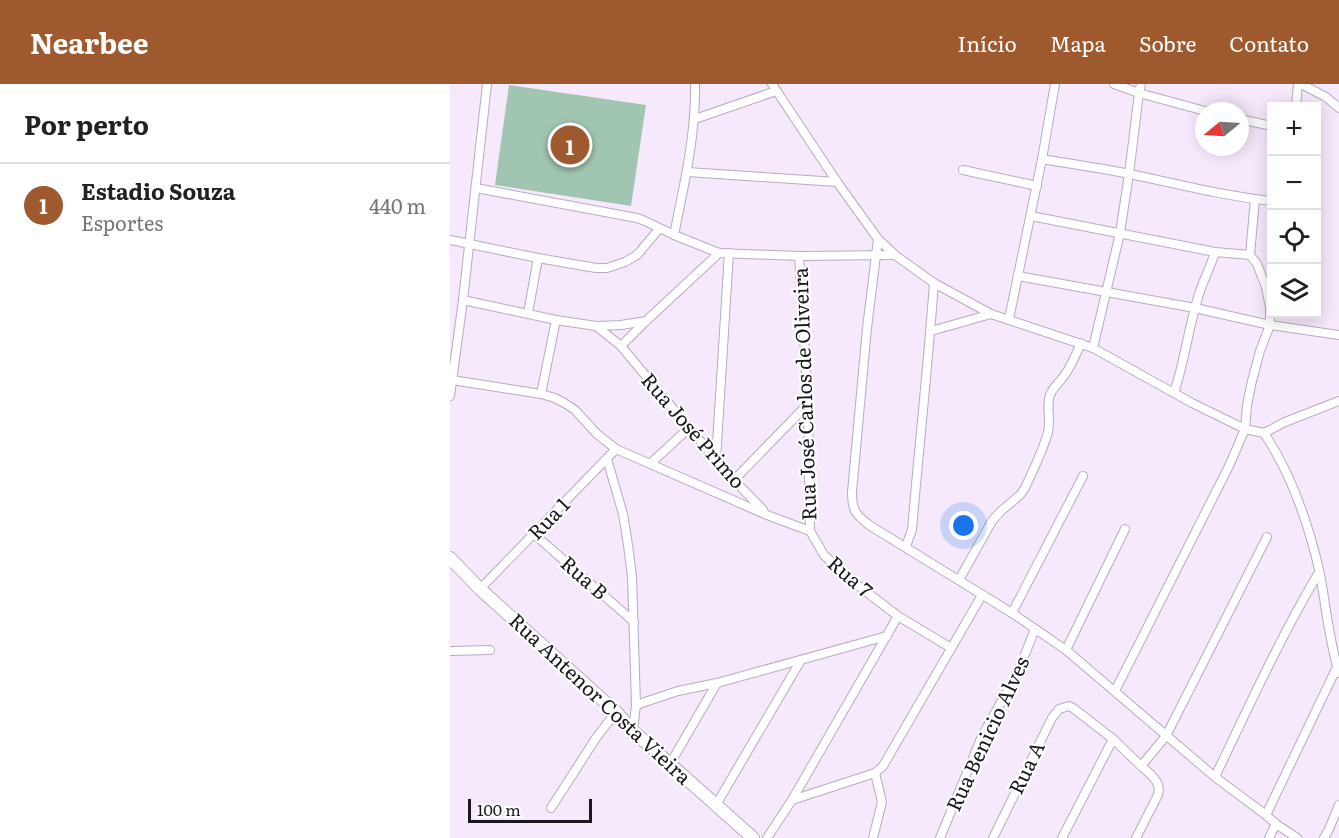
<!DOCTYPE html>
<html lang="pt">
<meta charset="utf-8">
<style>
:root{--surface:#fff;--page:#f6f6f6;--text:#202124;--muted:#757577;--line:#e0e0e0;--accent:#9f592e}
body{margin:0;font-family:Literata,serif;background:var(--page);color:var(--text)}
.controls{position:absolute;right:18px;top:18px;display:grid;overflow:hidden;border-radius:0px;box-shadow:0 3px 15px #0003}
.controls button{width:54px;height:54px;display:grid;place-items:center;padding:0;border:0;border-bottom:2px solid var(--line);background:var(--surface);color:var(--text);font:30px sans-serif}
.compass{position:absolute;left:745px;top:18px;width:54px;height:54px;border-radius:50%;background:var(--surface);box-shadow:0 3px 15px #0003;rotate:252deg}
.scale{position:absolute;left:18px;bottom:15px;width:124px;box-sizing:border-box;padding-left:6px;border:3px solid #1c161e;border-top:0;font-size:16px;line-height:21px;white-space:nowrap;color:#1c161e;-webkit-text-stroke:4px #fff;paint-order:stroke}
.you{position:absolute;left:514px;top:442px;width:21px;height:21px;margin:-15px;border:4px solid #fff;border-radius:50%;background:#1a73e8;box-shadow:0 0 0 9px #1a73e833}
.badge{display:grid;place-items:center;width:39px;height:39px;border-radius:50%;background:var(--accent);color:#fff;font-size:20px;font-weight:700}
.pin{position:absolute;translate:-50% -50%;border:3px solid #fff;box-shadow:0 2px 6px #0006}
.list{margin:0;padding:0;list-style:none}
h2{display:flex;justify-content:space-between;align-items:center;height:78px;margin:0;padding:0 24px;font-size:26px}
h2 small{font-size:20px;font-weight:400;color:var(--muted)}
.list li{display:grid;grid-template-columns:39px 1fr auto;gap:18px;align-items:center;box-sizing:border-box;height:84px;padding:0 24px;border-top:2px solid var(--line)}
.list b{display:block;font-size:22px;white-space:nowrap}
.list p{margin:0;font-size:20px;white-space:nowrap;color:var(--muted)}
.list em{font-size:20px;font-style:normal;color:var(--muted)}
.icon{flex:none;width:33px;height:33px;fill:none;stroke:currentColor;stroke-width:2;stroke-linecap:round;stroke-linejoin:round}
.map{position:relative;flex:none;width:889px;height:754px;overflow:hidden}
header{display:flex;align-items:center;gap:36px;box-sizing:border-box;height:84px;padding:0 30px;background:var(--accent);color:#fff}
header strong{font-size:28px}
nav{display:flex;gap:33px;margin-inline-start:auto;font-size:21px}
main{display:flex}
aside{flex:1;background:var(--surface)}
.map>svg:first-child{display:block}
.green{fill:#a0c6b2}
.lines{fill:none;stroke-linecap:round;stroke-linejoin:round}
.minor-casing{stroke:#baaac1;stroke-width:10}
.secondary-casing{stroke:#baaac1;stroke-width:14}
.minor{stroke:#fff;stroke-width:8}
.secondary{stroke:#fff;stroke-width:12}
.labels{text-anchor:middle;stroke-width:4.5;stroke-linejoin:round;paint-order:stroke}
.street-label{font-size:20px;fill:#1c161e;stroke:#fff}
</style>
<header>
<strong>Nearbee</strong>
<nav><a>Início</a><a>Mapa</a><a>Sobre</a><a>Contato</a></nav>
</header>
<main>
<aside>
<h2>Por perto<small></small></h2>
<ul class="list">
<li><span class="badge">1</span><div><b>Estadio Souza</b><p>Esportes</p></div><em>440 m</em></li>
</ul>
</aside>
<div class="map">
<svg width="889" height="754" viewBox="0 0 889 754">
<rect width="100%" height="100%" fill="#f7e9fc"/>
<path class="green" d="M 59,1 L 196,21 L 181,122 L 45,101 Z"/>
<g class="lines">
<g class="minor-casing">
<g id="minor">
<path d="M 322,0 L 387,98 L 428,155 L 445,171 L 484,199 L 541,230 L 643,264 L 742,319 L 795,345 L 814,349 C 842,391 859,441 870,490 C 876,522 879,557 889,589"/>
<path d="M 664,0 L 689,9 L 755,27"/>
<path d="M 851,0 L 876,13 L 889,24"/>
<path d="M 846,22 L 848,0"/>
<path d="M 245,35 L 326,7"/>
<path d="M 790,35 L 822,42"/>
<path d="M 592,75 C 621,80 651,84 680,90 C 727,100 774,112 822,117"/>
<path d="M 513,86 L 587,102"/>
<path d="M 237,88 L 387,98"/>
<path d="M 26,104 L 187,134 L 195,137 L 224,151 L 269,169 L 349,172 L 445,171"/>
<path d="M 581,132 L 765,168 L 800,171"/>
<path d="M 224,151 C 234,101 246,51 245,0"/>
<path d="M 428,155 L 417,244 L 402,408 C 402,426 405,430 419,441 L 562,529 L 616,566 L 765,693 L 816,731 L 826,740 L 847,754"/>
<path d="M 0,156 L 88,174 L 146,184 L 157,184 L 175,178 L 187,171 L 209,145"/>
<path d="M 349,172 L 358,320 L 360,447 L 374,471 L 402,497 L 448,532 L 501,564"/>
<path d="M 568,192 L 745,224 L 820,241 L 889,251"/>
<path d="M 13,216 L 106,236 L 146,242 L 171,241 L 196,237"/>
<path d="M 78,229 L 88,174"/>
<path d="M 559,235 L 592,75 L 605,0"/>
<path d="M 146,242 L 171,262 L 239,344 L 284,396 L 313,426"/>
<path d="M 481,247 L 541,230"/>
<path d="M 171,262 L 196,237 L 269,169"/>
<path d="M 643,264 L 670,149 L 679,90 L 689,9 L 691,0"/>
<path d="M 2,296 L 91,310 L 105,314 L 116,320 L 125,326 L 147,350 L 166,365 L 317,431 L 360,447"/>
<path d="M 724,309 C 734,279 738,247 747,217 C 751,200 760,185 765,168"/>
<path d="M 91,310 L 106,236"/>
<path d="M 0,312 L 13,216 L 37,0"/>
<path d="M 814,349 L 835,338 L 889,317"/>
<path d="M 157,375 L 173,430 L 178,461 L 182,493 L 186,621 L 183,647"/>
<path d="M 266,375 L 279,169"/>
<path d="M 201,379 L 239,344"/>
<path d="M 284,396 L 358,320"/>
<path d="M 84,450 L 184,538"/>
<path d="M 456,462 L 462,446 C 469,363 478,281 484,199"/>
<path d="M 509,496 L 542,437 L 551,427 L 570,411 L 575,404 C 583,386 593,367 598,348 C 601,336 596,322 600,311 C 603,303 609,299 614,292 C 621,282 626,271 631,259"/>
<path d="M 30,505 L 166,365"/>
<path d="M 562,529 L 633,392"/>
<path d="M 616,566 L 675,445"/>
<path d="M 0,567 L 40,566"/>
<path d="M 665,607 L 779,382 L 795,345 L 797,321 L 802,297 L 810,267 L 820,241 L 820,223 L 816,203 L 807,180 L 800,171 L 805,115"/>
<path d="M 186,621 L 228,607 L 267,599"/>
<path d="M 220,680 L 267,599 L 437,552"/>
<path d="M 765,693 C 798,624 830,554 869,488"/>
<path d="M 342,716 L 448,532"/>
<path d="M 266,721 L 351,576"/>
<path d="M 101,724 L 146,654 L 166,628"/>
<path d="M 816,731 L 887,583"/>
<path d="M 317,754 L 342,716 L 425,689 L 433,682 L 532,511"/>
<path d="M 423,754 L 432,718 L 425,689"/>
<path d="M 490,754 L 532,652 L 568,588 L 585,545"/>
<path d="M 543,754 L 602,634 L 609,625 L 619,622 L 623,624 L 663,655 L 691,682"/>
<path d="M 612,754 L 663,655"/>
<path d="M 686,754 L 708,711 C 712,698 700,690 691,682 L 716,652 L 817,453"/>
<path d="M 819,754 L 826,740"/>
<path d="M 874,754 L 879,745 L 889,721"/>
</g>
</g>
<g class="secondary-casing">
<path id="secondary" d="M 0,474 L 30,505 L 166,628 L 183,647 L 303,754"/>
</g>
<use href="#minor" class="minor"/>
<use href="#secondary" class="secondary"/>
</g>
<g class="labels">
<g class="street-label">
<text transform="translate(355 310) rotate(-92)" y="7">Rua José Carlos de Oliveira</text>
<text transform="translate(243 347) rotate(49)" y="7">Rua José Primo</text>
<text transform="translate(99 435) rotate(-46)" y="7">Rua 1</text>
<text transform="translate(400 493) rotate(41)" y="7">Rua 7</text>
<text transform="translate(134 494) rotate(41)" y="7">Rua B</text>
<text transform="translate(150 615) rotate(43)" y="7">Rua Antenor Costa Vieira</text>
<text transform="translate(538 650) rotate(-65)" y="7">Rua Benicio Alves</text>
<text transform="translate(577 684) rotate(-64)" y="7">Rua A</text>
</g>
</g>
</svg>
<div class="controls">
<button>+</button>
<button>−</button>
<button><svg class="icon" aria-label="locate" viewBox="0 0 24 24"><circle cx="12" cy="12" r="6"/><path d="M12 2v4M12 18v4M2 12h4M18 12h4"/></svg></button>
<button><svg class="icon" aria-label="layers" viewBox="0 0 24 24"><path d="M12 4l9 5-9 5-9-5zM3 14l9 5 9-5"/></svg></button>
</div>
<svg class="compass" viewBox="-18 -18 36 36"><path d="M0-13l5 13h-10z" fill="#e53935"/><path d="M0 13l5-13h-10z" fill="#757577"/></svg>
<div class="scale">100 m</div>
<div class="you"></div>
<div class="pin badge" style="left:120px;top:61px">1</div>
</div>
</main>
